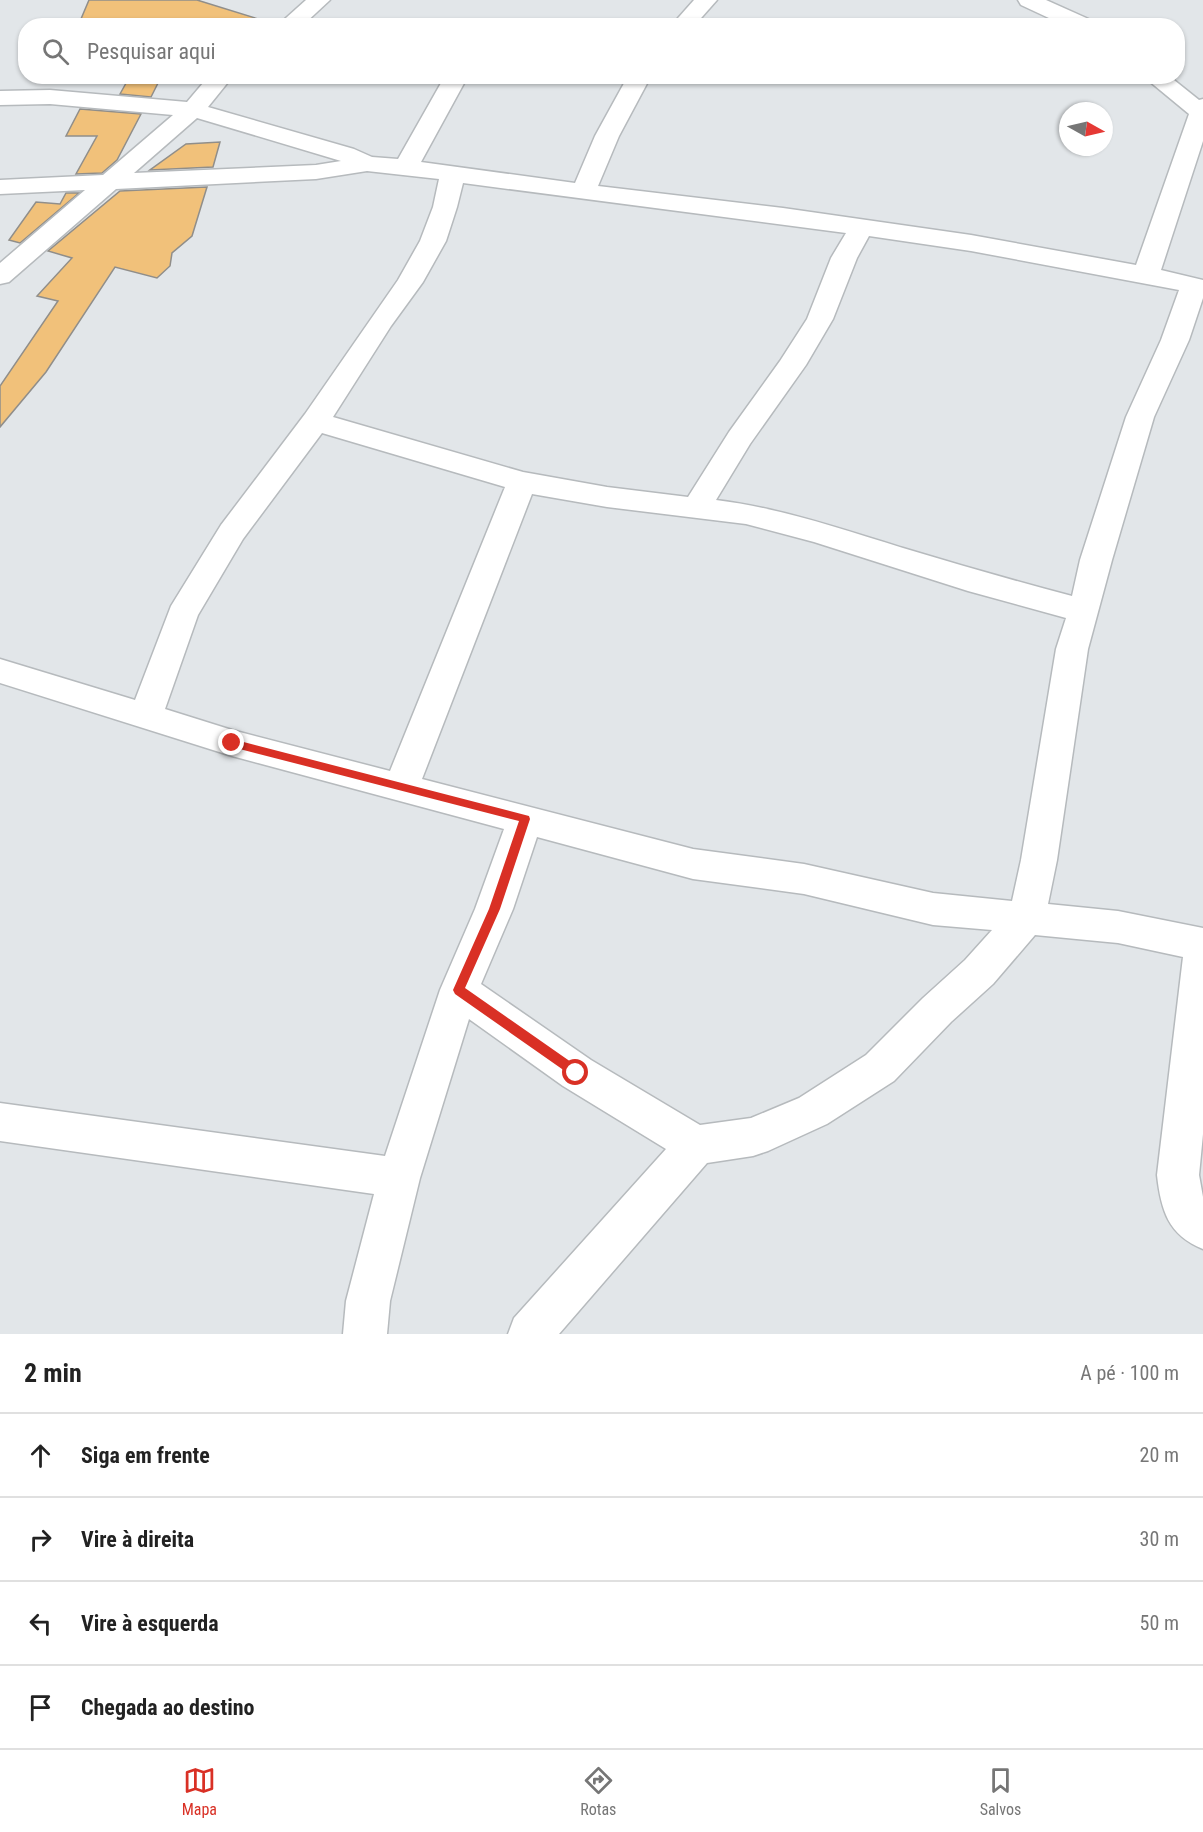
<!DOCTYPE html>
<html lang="pt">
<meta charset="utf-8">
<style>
:root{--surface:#fff;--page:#f2f2f2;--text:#222;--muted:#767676;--line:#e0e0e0;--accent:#d93025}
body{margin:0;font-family:"Roboto Condensed",sans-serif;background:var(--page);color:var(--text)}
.compass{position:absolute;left:1059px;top:102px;width:54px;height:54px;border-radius:50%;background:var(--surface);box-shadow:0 2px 4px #0004;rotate:98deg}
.stop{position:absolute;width:18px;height:18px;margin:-14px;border:4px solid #d93025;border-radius:50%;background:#fff}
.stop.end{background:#d93025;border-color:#fff;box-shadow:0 2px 6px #0008}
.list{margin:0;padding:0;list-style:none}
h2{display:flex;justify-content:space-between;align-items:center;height:78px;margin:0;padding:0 24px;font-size:26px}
h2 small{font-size:20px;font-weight:400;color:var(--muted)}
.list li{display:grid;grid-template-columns:39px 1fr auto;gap:18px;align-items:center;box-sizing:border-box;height:84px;padding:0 24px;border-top:2px solid var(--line)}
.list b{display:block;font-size:22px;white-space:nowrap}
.list em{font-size:20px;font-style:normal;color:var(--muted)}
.icon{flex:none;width:33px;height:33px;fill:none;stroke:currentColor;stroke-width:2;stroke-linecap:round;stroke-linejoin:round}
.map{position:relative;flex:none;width:1203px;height:1334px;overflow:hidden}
.search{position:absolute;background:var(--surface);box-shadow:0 2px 4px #0004;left:18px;right:18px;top:18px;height:66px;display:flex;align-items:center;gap:15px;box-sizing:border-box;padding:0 21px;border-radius:24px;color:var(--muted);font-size:22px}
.sheet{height:414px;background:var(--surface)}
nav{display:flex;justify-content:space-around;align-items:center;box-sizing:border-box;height:84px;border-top:2px solid var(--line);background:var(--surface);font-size:16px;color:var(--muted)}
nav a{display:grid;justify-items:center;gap:3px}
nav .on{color:var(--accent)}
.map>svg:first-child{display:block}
.building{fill:#f1c17a;stroke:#908e8a;stroke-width:1.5}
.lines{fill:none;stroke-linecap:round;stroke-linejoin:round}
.minor-casing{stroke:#b6babd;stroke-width:3}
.minor{fill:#fff;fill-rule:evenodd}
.route{fill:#d93025}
</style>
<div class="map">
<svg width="1203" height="1334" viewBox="0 0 1203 1334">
<rect width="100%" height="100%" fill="#e2e6e9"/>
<g class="building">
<path d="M 89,0 L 197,0 L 268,22 L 263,26 L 78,26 Z"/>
<path d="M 130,76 L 159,76 L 161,77 L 151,97 L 120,94 Z"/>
<path d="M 80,109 L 141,114 L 117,160 L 102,173 L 76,174 L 97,136 L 66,136 Z"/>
<path d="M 220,142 L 213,167 L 150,170 L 186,144 Z"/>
<path d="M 207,187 L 192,236 L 172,253 L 170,266 L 157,278 L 115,267 L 46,372 L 0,427 L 0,386 L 58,301 L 37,296 L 72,258 L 48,251 L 120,191 Z"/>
<path d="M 66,193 L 79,193 L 20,243 L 9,240 L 36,202 L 60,204 Z"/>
</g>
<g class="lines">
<g class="minor-casing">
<g id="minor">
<path d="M 306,0 L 330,0 L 302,26 L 277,26 Z"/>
<path d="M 694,0 L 717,0 L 694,26 L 671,26 Z"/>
<path d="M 1018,0 L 1046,0 L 1093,21 L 1096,26 L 1066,26 L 1021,5 Z"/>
<path d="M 209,76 L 233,76 L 208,107 L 354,149 L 372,157 L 398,159 L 445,76 L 468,76 L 421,162 L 575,183 L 595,136 L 628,76 L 651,76 L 619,136 L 598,186 L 783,208 L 971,235 L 1136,265 L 1189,114 L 1143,76 L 1169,76 L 1199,100 L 1203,99 L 1203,141 L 1161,270 L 1203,280 L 1203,298 L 1189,340 L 1154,417 L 1112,560 L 1088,649 L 1057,860 L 1048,904 L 1118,911 L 1203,928 L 1203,1134 L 1199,1175 L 1203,1197 L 1203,1249 C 1168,1235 1161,1210 1157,1175 L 1183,957 L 1118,943 L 1035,935 L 993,984 L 951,1022 L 894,1081 L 827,1124 L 768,1151 L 753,1156 L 707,1163 L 559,1334 L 508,1334 L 514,1318 L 666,1149 L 563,1086 L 469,1019 L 420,1178 L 390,1301 L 387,1334 L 343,1334 L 346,1301 L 374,1194 L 0,1141 L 0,1103 L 385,1156 L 440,990 L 475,909 L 504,829 L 232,756 L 0,683 L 0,659 L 135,700 L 171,606 L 221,525 L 305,414 L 398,280 L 420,241 L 433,207 L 439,179 L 367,171 L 316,179 L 116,189 L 9,282 L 0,284 L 0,263 L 85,190 L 0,194 L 0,180 L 103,175 L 173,115 L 50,104 L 0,105 L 0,91 L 50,90 L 187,102 ZM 197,118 L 341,161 L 316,165 L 134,173 ZM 463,183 L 846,233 L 831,258 L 807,319 L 780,361 L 729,432 L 688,497 L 607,487 L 523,472 L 333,417 L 391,326 L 423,282 L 446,241 L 457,207 ZM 869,236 L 971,251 L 1179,290 L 1161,340 L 1126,417 L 1080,560 L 1072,596 C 1015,581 959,565 903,548 C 842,529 780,508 716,500 L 750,444 L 806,365 L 833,319 L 857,258 ZM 322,433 L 505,487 L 390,771 L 232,730 L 165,709 L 198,615 L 243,539 ZM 532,494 L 607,507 L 746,524 L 814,542 L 968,591 L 1066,618 L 1056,649 L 1021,860 L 1012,901 L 933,893 L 804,864 L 693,849 L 422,779 ZM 537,837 L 693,879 L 804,894 L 933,925 L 992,930 L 965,960 L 923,998 L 866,1055 L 799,1098 L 751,1118 L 700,1125 L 591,1060 L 481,984 L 513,909 Z"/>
</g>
</g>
<use href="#minor" class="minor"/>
</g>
<path class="route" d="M 232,739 L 529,816 L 530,819 L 500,909 L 465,988 L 581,1069 L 581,1076 L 572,1076 L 455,994 L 453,990 L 489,909 L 519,821 L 228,746 L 227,743 Z"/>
</svg>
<svg class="compass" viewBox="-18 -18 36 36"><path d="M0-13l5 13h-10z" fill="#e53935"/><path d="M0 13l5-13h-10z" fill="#767676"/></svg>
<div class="stop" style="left:576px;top:1073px"></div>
<div class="stop end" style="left:232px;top:743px"></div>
<div class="search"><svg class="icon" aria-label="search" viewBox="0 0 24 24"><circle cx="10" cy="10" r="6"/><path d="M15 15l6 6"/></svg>Pesquisar aqui</div>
</div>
<section class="sheet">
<h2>2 min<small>A pé · 100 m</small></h2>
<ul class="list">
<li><svg class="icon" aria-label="ahead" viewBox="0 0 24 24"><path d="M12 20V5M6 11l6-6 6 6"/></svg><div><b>Siga em frente</b></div><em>20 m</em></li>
<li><svg class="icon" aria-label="right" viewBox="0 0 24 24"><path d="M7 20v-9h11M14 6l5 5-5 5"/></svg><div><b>Vire à direita</b></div><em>30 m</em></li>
<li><svg class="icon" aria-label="left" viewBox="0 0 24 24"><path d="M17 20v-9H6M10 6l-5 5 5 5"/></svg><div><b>Vire à esquerda</b></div><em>50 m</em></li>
<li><svg class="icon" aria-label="arrive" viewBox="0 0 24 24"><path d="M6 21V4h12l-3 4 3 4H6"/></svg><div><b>Chegada ao destino</b></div></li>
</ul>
</section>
<nav>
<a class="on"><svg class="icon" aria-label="map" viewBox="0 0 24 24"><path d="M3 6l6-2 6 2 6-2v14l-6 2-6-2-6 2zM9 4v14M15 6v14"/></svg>Mapa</a>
<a><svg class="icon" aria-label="directions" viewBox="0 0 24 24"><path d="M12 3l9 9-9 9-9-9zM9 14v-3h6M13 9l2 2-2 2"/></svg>Rotas</a>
<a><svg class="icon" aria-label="saved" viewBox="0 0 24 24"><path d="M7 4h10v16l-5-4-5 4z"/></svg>Salvos</a>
</nav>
